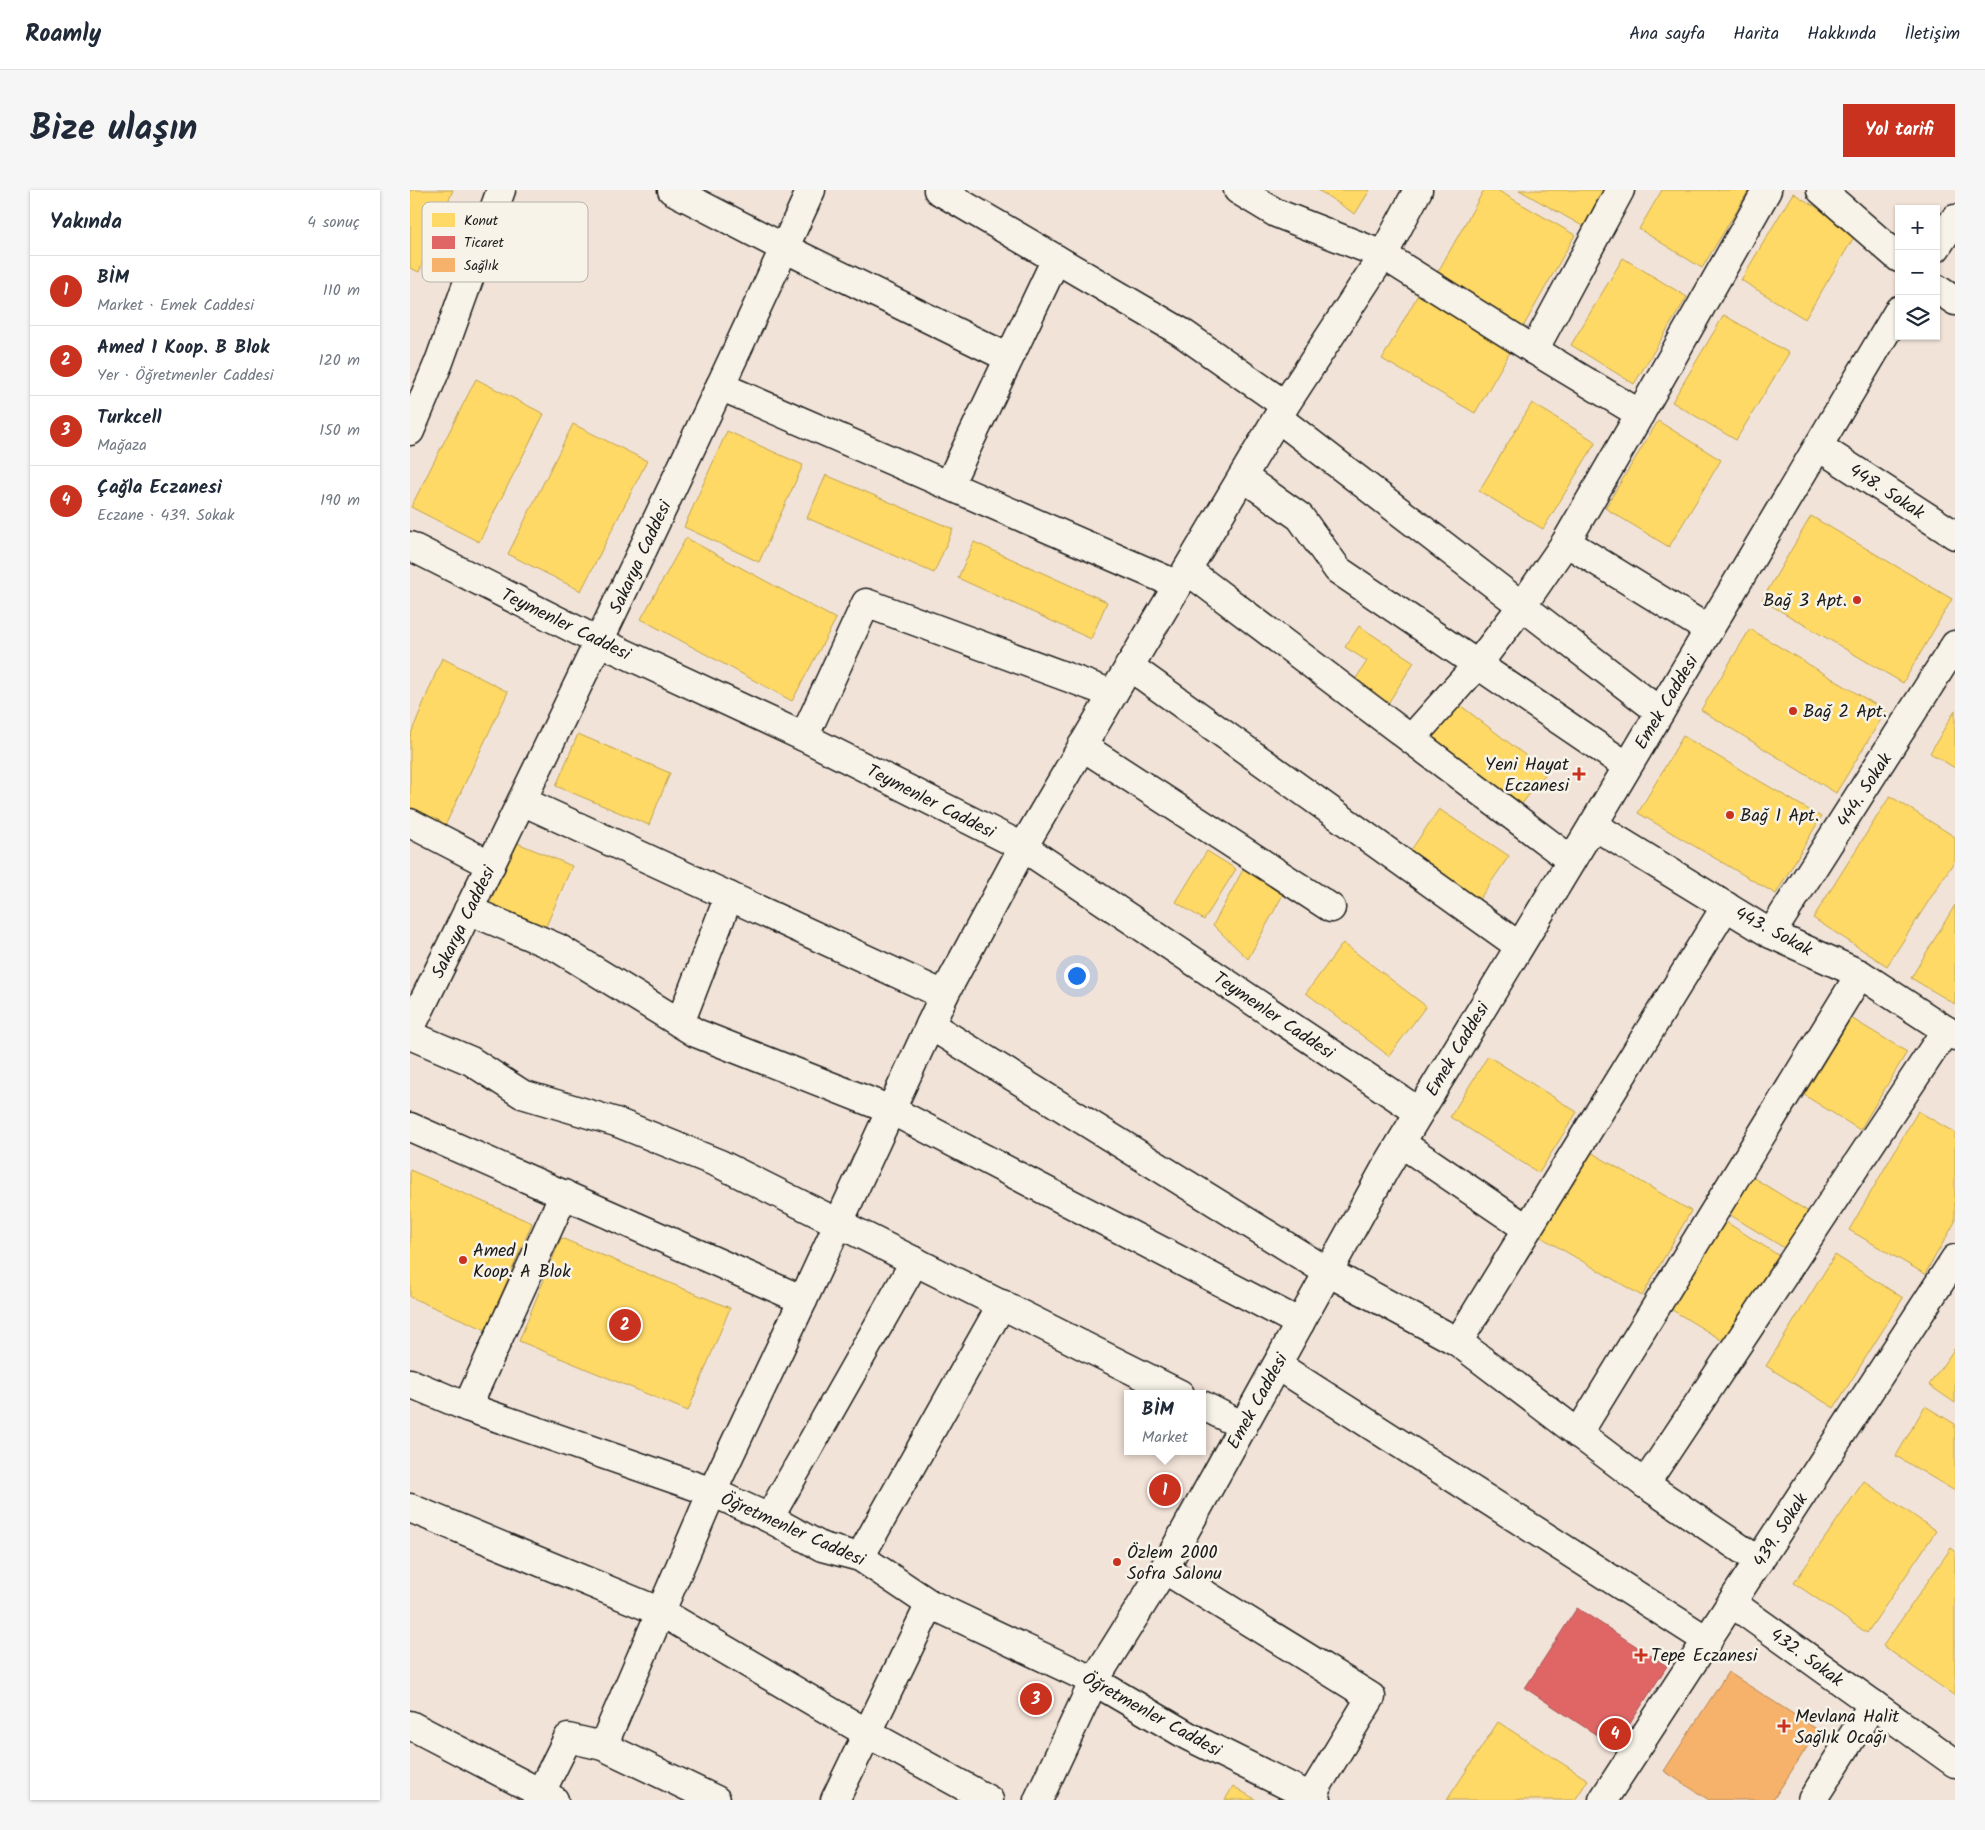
<!DOCTYPE html>
<html lang="tr">
<meta charset="utf-8">
<style>
:root{--surface:#fff;--page:#f6f6f7;--text:#1f2937;--muted:#747a83;--line:#e0e1e3;--accent:#c8321e}
body{margin:0;font-family:Kalam,sans-serif;background:var(--page);color:var(--text)}
.controls{position:absolute;right:15px;top:15px;display:grid;overflow:hidden;border-radius:0px;box-shadow:0 1px 4px #0004}
.controls button{width:45px;height:45px;display:grid;place-items:center;padding:0;border:0;border-bottom:1px solid var(--line);background:var(--surface);color:var(--text);font:25px sans-serif}
.you{position:absolute;left:666px;top:785px;width:18px;height:18px;margin:-12px;border:4px solid #fff;border-radius:50%;background:#1a73e8;box-shadow:0 0 0 8px #1a73e833}
.badge{display:grid;place-items:center;width:32px;height:32px;border-radius:50%;background:var(--accent);color:#fff;font-size:16px;font-weight:700}
.pin{position:absolute;translate:-50% -50%;border:2px solid #fff;box-shadow:0 1px 5px #0006}
.popup{position:absolute;left:714px;top:1200px;width:82px;height:65px;box-sizing:border-box;display:grid;place-content:center;border-radius:0px;background:var(--surface);filter:drop-shadow(0 1px 4px #0005);font-size:16px;white-space:nowrap;color:var(--muted)}
.popup b{font-size:19px;color:var(--text)}
.popup::after{content:'';position:absolute;left:50%;top:100%;margin-left:-10px;border:10px solid transparent;border-top-color:var(--surface)}
.list{margin:0;padding:0;list-style:none}
h2{display:flex;justify-content:space-between;align-items:center;height:65px;margin:0;padding:0 20px;font-size:21px}
h2 small{font-size:16px;font-weight:400;color:var(--muted)}
.list li{display:grid;grid-template-columns:32px 1fr auto;gap:15px;align-items:center;box-sizing:border-box;height:70px;padding:0 20px;border-top:1px solid var(--line)}
.list b{display:block;font-size:19px;white-space:nowrap}
.list p{margin:0;font-size:16px;white-space:nowrap;color:var(--muted)}
.list em{font-size:16px;font-style:normal;color:var(--muted)}
.icon{flex:none;width:28px;height:28px;fill:none;stroke:currentColor;stroke-width:2;stroke-linecap:round;stroke-linejoin:round}
.map{position:relative;flex:none;width:1545px;height:1610px;overflow:hidden;border-radius:0px}
header{display:flex;align-items:center;gap:30px;box-sizing:border-box;height:70px;padding:0 25px;background:var(--surface);border-bottom:1px solid var(--line)}
header strong{font-size:24px}
nav{display:flex;gap:28px;margin-inline-start:auto;font-size:18px}
.intro{display:flex;align-items:center;justify-content:space-between;box-sizing:border-box;height:120px;padding:0 30px}
h1{margin:0;font-size:35px}
.button{padding:12px 22px;border-radius:0px;background:var(--accent);color:#fff;font-size:18px;font-weight:700}
main{display:flex;gap:30px;padding:0 30px}
aside{flex:1;background:var(--surface);border-radius:0px;box-shadow:0 1px 4px #0004}
.map>svg:first-child{display:block}
.homes{fill:#ffd966;stroke:#bba050}
.shops{fill:#e06666;stroke:#a55050}
.health{fill:#f6b26b;stroke:#b58553}
.lines{fill:none;stroke-linecap:round;stroke-linejoin:round}
.minor-casing{stroke:#1c1c1c;stroke-width:31}
.tertiary-casing{stroke:#1c1c1c;stroke-width:31}
.minor{stroke:#f7f3e8;stroke-width:28}
.tertiary{stroke:#f7f3e8;stroke-width:28}
.poi-dot{fill:#c8321e;stroke:#f7f3e8;stroke-width:2}
.labels{text-anchor:middle;stroke-width:5;stroke-linejoin:round;paint-order:stroke}
.street-label{font-size:18px;fill:#1c1c1c;stroke:#f7f3e8}
.poi-label{font-size:18px;fill:#1c1c1c;stroke:#f7f3e8;text-anchor:start}
.key{fill:#f7f3e8;stroke:#b5b2ab;stroke-width:1}
.key-label{font-size:14px;fill:#1c1c1c}
</style>
<header>
<strong>Roamly</strong>
<nav><a>Ana sayfa</a><a>Harita</a><a>Hakkında</a><a>İletişim</a></nav>
</header>
<div class="intro"><h1>Bize ulaşın</h1><a class="button">Yol tarifi</a></div>
<main>
<aside>
<h2>Yakında<small>4 sonuç</small></h2>
<ul class="list">
<li><span class="badge">1</span><div><b>BİM</b><p>Market · Emek Caddesi</p></div><em>110 m</em></li>
<li><span class="badge">2</span><div><b>Amed 1 Koop. B Blok</b><p>Yer · Öğretmenler Caddesi</p></div><em>120 m</em></li>
<li><span class="badge">3</span><div><b>Turkcell</b><p>Mağaza</p></div><em>150 m</em></li>
<li><span class="badge">4</span><div><b>Çağla Eczanesi</b><p>Eczane · 439. Sokak</p></div><em>190 m</em></li>
</ul>
</aside>
<div class="map">
<svg width="1545" height="1610" viewBox="0 0 1545 1610">
<rect width="100%" height="100%" fill="#f2e3d8"/>
<filter id="ink" filterUnits="userSpaceOnUse"><feTurbulence type="fractalNoise" baseFrequency=".02" numOctaves="2"/><feDisplacementMap in="SourceGraphic" scale="10" xChannelSelector="R" yChannelSelector="G"/><feConvolveMatrix kernelMatrix="1 2 1 2 8 2 1 2 1" color-interpolation-filters="sRGB"/></filter>
<g filter="url(#ink)">
<g class="homes">
<path d="M 0,0 L 43,0 L 9,82 L 0,78 Z"/>
<path d="M 908,0 L 960,0 L 945,24 Z"/>
<path d="M 1074,0 L 1087,0 L 1165,45 L 1113,137 L 1025,87 Z"/>
<path d="M 1109,0 L 1197,0 L 1176,38 Z"/>
<path d="M 1252,0 L 1339,0 L 1292,78 L 1229,39 Z"/>
<path d="M 1383,3 L 1447,42 L 1395,129 L 1331,90 Z"/>
<path d="M 1213,68 L 1277,107 L 1224,194 L 1161,155 Z"/>
<path d="M 1009,103 L 1103,157 L 1065,223 L 972,169 Z"/>
<path d="M 1314,125 L 1379,163 L 1326,250 L 1262,212 Z"/>
<path d="M 66,189 L 134,224 L 69,352 L 1,317 Z"/>
<path d="M 1122,213 L 1186,252 L 1133,339 L 1069,301 Z"/>
<path d="M 1248,231 L 1311,270 L 1259,357 L 1195,318 Z"/>
<path d="M 163,234 L 237,271 L 171,401 L 98,364 Z"/>
<path d="M 317,241 L 393,275 L 349,372 L 274,337 Z"/>
<path d="M 416,285 L 543,339 L 524,383 L 397,328 Z"/>
<path d="M 1401,326 L 1542,409 L 1493,493 L 1352,410 Z"/>
<path d="M 276,348 L 426,429 L 382,511 L 231,429 Z"/>
<path d="M 564,352 L 697,412 L 681,449 L 548,388 Z"/>
<path d="M 949,436 L 1004,472 L 977,515 L 943,493 L 957,471 L 935,457 Z"/>
<path d="M 1340,439 L 1476,521 L 1426,603 L 1291,520 Z"/>
<path d="M 32,468 L 98,502 L 33,640 L 0,624 L 0,546 Z"/>
<path d="M 1046,512 L 1137,582 L 1111,615 L 1021,546 Z"/>
<path d="M 1545,520 L 1545,578 L 1520,563 Z"/>
<path d="M 168,544 L 260,583 L 239,635 L 146,596 Z"/>
<path d="M 1273,546 L 1411,627 L 1366,704 L 1228,623 Z"/>
<path d="M 1480,606 L 1545,647 L 1545,670 L 1477,776 L 1403,728 Z"/>
<path d="M 1029,619 L 1099,666 L 1068,711 L 999,663 Z"/>
<path d="M 105,652 L 162,676 L 134,741 L 78,718 Z"/>
<path d="M 797,661 L 826,679 L 794,730 L 766,712 Z"/>
<path d="M 835,676 L 876,699 L 838,769 L 803,735 Z"/>
<path d="M 1545,715 L 1545,814 L 1501,788 Z"/>
<path d="M 933,753 L 1016,816 L 979,866 L 896,803 Z"/>
<path d="M 1441,828 L 1497,862 L 1450,940 L 1394,905 Z"/>
<path d="M 1078,866 L 1167,922 L 1129,983 L 1040,927 Z"/>
<path d="M 1508,921 L 1545,943 L 1545,1032 L 1515,1084 L 1439,1040 Z"/>
<path d="M 1179,961 L 1281,1021 L 1232,1106 L 1129,1046 Z"/>
<path d="M 0,980 L 122,1033 L 76,1140 L 0,1107 Z"/>
<path d="M 1339,985 L 1399,1022 L 1376,1059 L 1317,1023 Z"/>
<path d="M 1313,1030 L 1371,1067 L 1318,1154 L 1259,1118 Z"/>
<path d="M 151,1048 L 320,1118 L 278,1221 L 109,1151 Z"/>
<path d="M 1425,1065 L 1493,1108 L 1424,1218 L 1356,1176 Z"/>
<path d="M 1545,1158 L 1545,1213 L 1519,1195 Z"/>
<path d="M 1515,1216 L 1545,1234 L 1545,1301 L 1486,1266 Z"/>
<path d="M 1454,1291 L 1526,1341 L 1457,1443 L 1384,1393 Z"/>
<path d="M 1541,1358 L 1545,1361 L 1545,1506 L 1473,1456 Z"/>
<path d="M 1088,1532 L 1178,1590 L 1165,1610 L 1037,1610 Z"/>
<path d="M 823,1596 L 846,1610 L 815,1610 Z"/>
</g>
<path class="shops" d="M 1167,1418 L 1257,1476 L 1205,1557 L 1115,1498 Z"/>
<path class="health" d="M 1318,1482 L 1408,1540 L 1363,1610 L 1299,1610 L 1254,1581 Z"/>
<g class="lines">
<g class="minor-casing">
<g id="minor">
<path d="M 262,0 L 374,58 L 599,168"/>
<path d="M 528,0 L 771,142 L 875,215"/>
<path d="M 828,0 L 866,23 L 973,65 L 1124,160 L 1230,224"/>
<path d="M 1526,98 L 1545,111"/>
<path d="M 1124,160 L 1210,0"/>
<path d="M 310,196 L 768,395"/>
<path d="M 868,228 L 1250,522"/>
<path d="M 0,241 L 29,172 L 91,0"/>
<path d="M 1409,257 L 1545,345"/>
<path d="M 833,287 L 890,327 L 928,380 L 1217,576"/>
<path d="M 539,295 L 646,69"/>
<path d="M 1156,352 L 1299,440"/>
<path d="M 777,380 L 1161,670"/>
<path d="M 719,476 L 1109,756"/>
<path d="M 394,547 L 456,413 L 703,504"/>
<path d="M 1001,549 L 1067,475 L 1112,416 L 1156,352 L 1230,224 L 1357,0"/>
<path d="M 672,556 L 921,718"/>
<path d="M 112,611 L 534,805"/>
<path d="M 0,633 L 81,675"/>
<path d="M 1183,635 L 1361,744 L 1450,784 L 1545,846"/>
<path d="M 58,720 L 148,758 L 286,843 L 481,920 L 890,1133"/>
<path d="M 1361,744 L 1545,455"/>
<path d="M 270,833 L 319,706"/>
<path d="M 520,835 L 918,1082 L 1048,1152 L 1235,1294"/>
<path d="M 0,845 L 61,871 L 112,904 L 206,932 L 310,974 L 770,1204"/>
<path d="M 0,937 L 393,1110"/>
<path d="M 991,953 L 1116,1038"/>
<path d="M 1048,1152 L 1316,716"/>
<path d="M 867,1175 L 1298,1451"/>
<path d="M 792,1215 L 833,1236"/>
<path d="M 57,1217 L 154,1004"/>
<path d="M 1168,1244 L 1450,784"/>
<path d="M 0,1318 L 251,1422 L 457,1543 L 579,1610"/>
<path d="M 359,1328 L 505,1071"/>
<path d="M 450,1367 L 592,1114"/>
<path d="M 1349,1371 L 1235,1294 L 1536,840"/>
<path d="M 754,1379 L 961,1507 L 901,1606"/>
<path d="M 1322,1413 L 1545,1573"/>
<path d="M 0,1535 L 144,1610"/>
<path d="M 193,1556 L 306,1610"/>
<path d="M 127,1610 L 158,1548 L 193,1556 L 302,1302 L 393,1110 L 534,805 L 613,657 L 703,504 L 875,215 L 973,65 L 1008,0"/>
<path d="M 425,1610 L 520,1414"/>
<path d="M 1193,1610 L 1545,1069"/>
<path d="M 1402,1610 L 1463,1514"/>
</g>
</g>
<g class="tertiary-casing">
<g id="tertiary">
<path d="M 1411,0 L 1489,68"/>
<path d="M 1526,58 L 1545,29"/>
<path d="M 0,356 L 190,452 L 394,547 L 613,657 L 1009,922"/>
<path d="M 0,839 C 137,561 272,282 401,0"/>
<path d="M 0,1193 L 57,1217 L 302,1302 L 359,1328 L 412,1357 L 450,1367 L 520,1414 L 684,1491 L 778,1546 L 907,1610"/>
<path d="M 628,1610 L 684,1491 L 754,1379 L 975,979 L 1183,635 L 1489,120"/>
</g>
</g>
<use href="#minor" class="minor"/>
<use href="#tertiary" class="tertiary"/>
</g>
</g>
<g class="poi-dot">
<circle cx="1447" cy="410" r="5"/>
<circle cx="1383" cy="521" r="5"/>
<path d="M1166.5 576.5h5v5h5v5h-5v5h-5v-5h-5v-5h5z"/>
<circle cx="1320" cy="625" r="5"/>
<circle cx="53" cy="1070" r="5"/>
<circle cx="707" cy="1372" r="5"/>
<path d="M1228.5 1457.5h5v5h5v5h-5v5h-5v-5h-5v-5h5z"/>
<path d="M1371.5 1528.5h5v5h5v5h-5v5h-5v-5h-5v-5h5z"/>
</g>
<g class="labels">
<g class="street-label">
<text transform="translate(1477 301) rotate(33)" y="6">448. Sokak</text>
<text transform="translate(230 367) rotate(-65)" y="6">Sakarya Caddesi</text>
<text transform="translate(156 434) rotate(26)" y="6">Teymenler Caddesi</text>
<text transform="translate(1256 512) rotate(-59)" y="6">Emek Caddesi</text>
<text transform="translate(1454 600) rotate(-57)" y="6">444. Sokak</text>
<text transform="translate(521 611) rotate(27)" y="6">Teymenler Caddesi</text>
<text transform="translate(53 732) rotate(-64)" y="6">Sakarya Caddesi</text>
<text transform="translate(1364 741) rotate(28)" y="6">443. Sokak</text>
<text transform="translate(864 825) rotate(34)" y="6">Teymenler Caddesi</text>
<text transform="translate(1047 859) rotate(-59)" y="6">Emek Caddesi</text>
<text transform="translate(847 1211) rotate(-61)" y="6">Emek Caddesi</text>
<text transform="translate(383 1339) rotate(24)" y="6">Öğretmenler Caddesi</text>
<text transform="translate(1370 1340) rotate(-57)" y="6">439. Sokak</text>
<text transform="translate(1397 1467) rotate(36)" y="6">432. Sokak</text>
<text transform="translate(742 1524) rotate(29)" y="6">Öğretmenler Caddesi</text>
</g>
<g class="poi-label">
<text x="1437" y="416" text-anchor="end">Bağ 3 Apt.</text>
<text x="1393" y="527">Bağ 2 Apt.</text>
<text x="1159" y="580" text-anchor="end">Yeni Hayat<tspan x="1159" dy="21">Eczanesi</tspan></text>
<text x="1330" y="631">Bağ 1 Apt.</text>
<text x="63" y="1066">Amed 1<tspan x="63" dy="21">Koop. A Blok</tspan></text>
<text x="717" y="1368">Özlem 2000<tspan x="717" dy="21">Sofra Salonu</tspan></text>
<text x="1241" y="1471">Tepe Eczanesi</text>
<text x="1385" y="1532">Mevlana Halit<tspan x="1385" dy="21">Sağlık Ocağı</tspan></text>
</g>
</g>
<rect x="12" y="12" width="166" height="80" rx="8" class="key"/>
<rect x="22" y="23" width="23" height="14" fill="#ffd966"/>
<rect x="22" y="46" width="23" height="13" fill="#e06666"/>
<rect x="22" y="68" width="23" height="14" fill="#f6b26b"/>
<g class="key-label">
<text x="54" y="35">Konut</text>
<text x="54" y="57">Ticaret</text>
<text x="54" y="80">Sağlık</text>
</g>
</svg>
<div class="controls">
<button>+</button>
<button>−</button>
<button><svg class="icon" aria-label="layers" viewBox="0 0 24 24"><path d="M12 4l9 5-9 5-9-5zM3 14l9 5 9-5"/></svg></button>
</div>
<div class="you"></div>
<div class="pin badge" style="left:755px;top:1300px">1</div>
<div class="popup"><b>BİM</b>Market</div>
<div class="pin badge" style="left:215px;top:1135px">2</div>
<div class="pin badge" style="left:626px;top:1509px">3</div>
<div class="pin badge" style="left:1205px;top:1544px">4</div>
</div>
</main>
